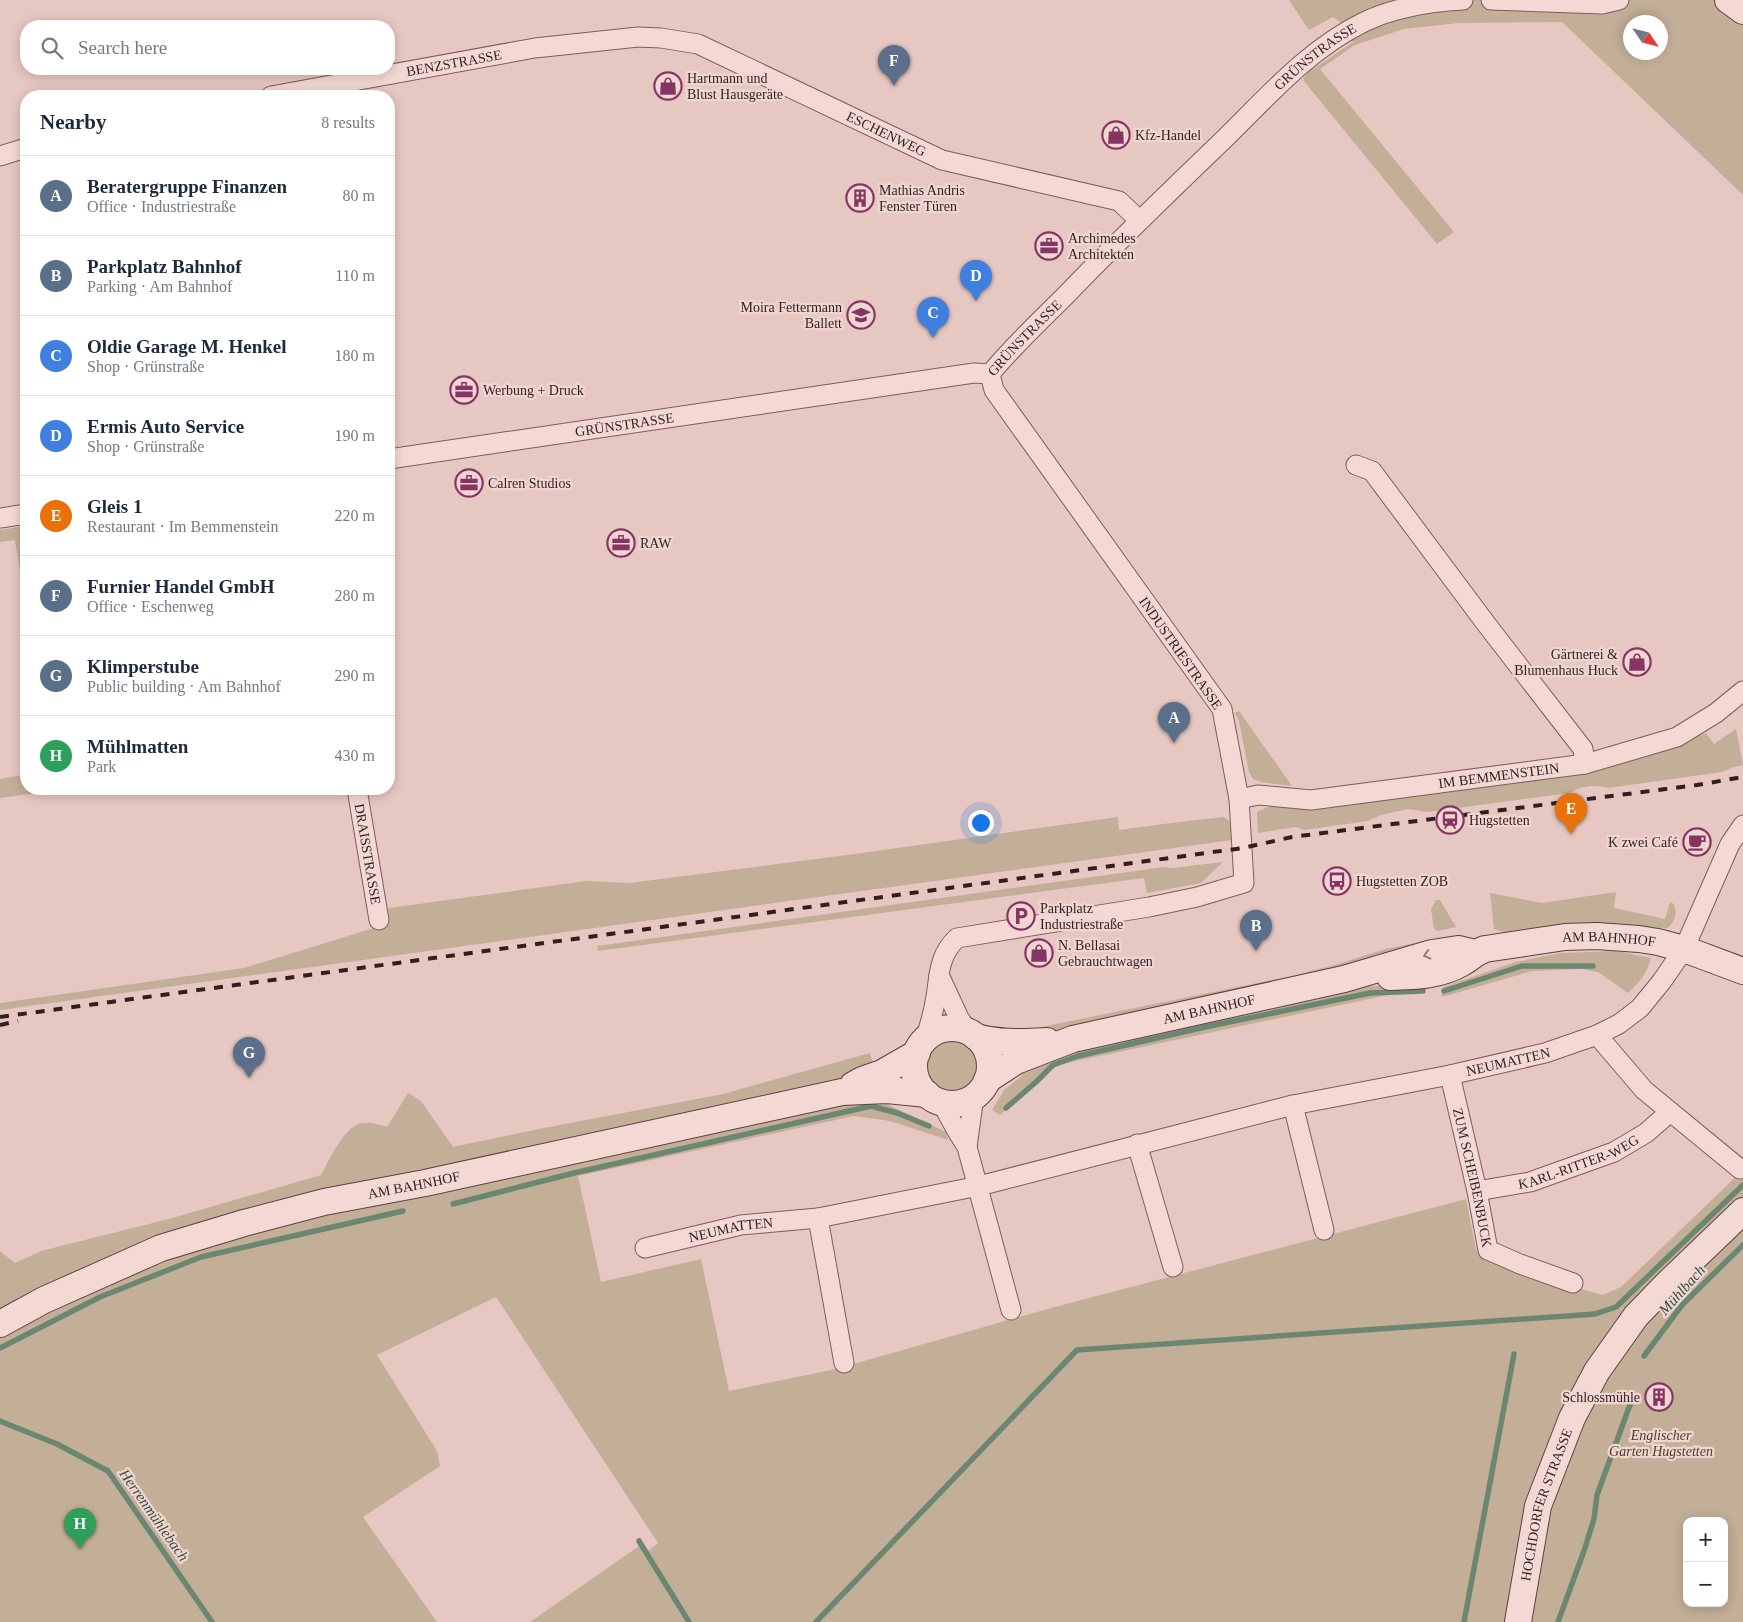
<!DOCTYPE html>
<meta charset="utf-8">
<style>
:root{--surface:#fff;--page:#f2f2f3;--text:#1f2937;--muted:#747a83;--line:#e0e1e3;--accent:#863464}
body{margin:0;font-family:"Times New Roman",serif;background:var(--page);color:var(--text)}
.controls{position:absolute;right:15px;bottom:15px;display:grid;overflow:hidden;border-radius:10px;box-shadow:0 2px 12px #0003}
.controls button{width:45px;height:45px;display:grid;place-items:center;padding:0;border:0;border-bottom:1px solid var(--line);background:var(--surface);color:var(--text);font:25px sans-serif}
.compass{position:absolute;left:1623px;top:15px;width:45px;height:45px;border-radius:50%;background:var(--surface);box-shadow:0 2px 12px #0003;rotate:125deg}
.you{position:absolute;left:980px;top:822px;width:18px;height:18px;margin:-12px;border:4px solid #fff;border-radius:50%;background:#1a73e8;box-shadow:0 0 0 8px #1a73e833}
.badge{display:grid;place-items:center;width:32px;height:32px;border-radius:50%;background:var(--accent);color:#fff;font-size:16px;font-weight:700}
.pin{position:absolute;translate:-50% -41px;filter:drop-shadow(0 1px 2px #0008)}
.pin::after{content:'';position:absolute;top:26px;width:18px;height:15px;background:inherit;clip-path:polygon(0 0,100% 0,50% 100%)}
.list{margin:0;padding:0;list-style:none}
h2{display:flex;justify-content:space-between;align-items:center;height:65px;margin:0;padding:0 20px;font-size:21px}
h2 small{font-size:16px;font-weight:400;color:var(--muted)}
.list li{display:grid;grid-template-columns:32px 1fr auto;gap:15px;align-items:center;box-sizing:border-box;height:80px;padding:0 20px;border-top:1px solid var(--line)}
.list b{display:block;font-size:19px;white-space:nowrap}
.list p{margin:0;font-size:16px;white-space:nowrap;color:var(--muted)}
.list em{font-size:16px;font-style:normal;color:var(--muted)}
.icon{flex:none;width:28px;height:28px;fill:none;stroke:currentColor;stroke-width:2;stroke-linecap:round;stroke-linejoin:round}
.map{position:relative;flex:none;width:1743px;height:1622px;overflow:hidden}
.search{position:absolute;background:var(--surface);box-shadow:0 2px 12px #0003;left:20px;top:20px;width:375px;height:55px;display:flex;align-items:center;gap:12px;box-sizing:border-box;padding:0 18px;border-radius:20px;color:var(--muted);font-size:19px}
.panel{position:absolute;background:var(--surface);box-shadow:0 2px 12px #0003;left:20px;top:90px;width:375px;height:705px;border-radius:20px}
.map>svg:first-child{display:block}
.green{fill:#c3af98;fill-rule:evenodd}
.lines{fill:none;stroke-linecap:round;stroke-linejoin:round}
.stream{stroke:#6c8771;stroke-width:5.5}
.street-casing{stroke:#7f5c5d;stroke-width:21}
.secondary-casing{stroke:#603f42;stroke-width:28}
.street{stroke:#f3d8d4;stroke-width:19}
.secondary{stroke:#f3d8d4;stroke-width:26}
.rail{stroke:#301e20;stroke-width:4;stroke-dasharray:9 9;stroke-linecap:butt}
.oneway{stroke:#927b7a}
.labels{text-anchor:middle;stroke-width:4.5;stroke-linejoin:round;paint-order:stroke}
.street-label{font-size:14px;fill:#301e20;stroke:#f0d5d1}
.poi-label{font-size:14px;fill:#301e20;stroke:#f0d5d1;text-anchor:start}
.park-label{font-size:14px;font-style:italic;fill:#4a3f27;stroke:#f0d5d1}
.water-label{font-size:15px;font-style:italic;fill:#2f4e3a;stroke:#f0d5d1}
</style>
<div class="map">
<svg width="1743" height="1622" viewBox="0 0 1743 1622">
<rect width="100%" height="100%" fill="#e7c7c2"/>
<g class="green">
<path d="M 1289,0 L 1743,0 L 1743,195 L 1562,22 L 1459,23 L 1404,29 L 1355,45 L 1320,69 L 1454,232 L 1437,244 L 1303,80 L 1307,73 L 1353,42 L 1342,24 L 1333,17 L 1309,30 ZM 1630,22 L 1660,22 L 1660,52 L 1630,52 Z"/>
<path d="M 19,527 L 22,528 C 30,546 26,589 26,610 L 15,540 L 0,542 L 0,530 Z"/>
<path d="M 1239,711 L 1292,786 L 1261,782 L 1253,779 L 1249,772 L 1239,721 L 1235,713 Z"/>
<path d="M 1736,729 L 1743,765 L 1734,767 L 1722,772 L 1608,788 C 1593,784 1583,786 1569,793 L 1428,812 L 1408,809 L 1381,815 L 1368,821 L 1304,830 L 1296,827 L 1258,833 L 1257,812 L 1268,807 L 1289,807 L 1600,768 L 1642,758 L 1706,733 L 1714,744 Z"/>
<path d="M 26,774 L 26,789 L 60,790 L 0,798 L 0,779 Z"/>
<path d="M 1118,817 L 1119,830 L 1171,823 L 1224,817 L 1232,823 L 1232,840 L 0,1010 L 0,1003 L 244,968 L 377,927 L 389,908 L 586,881 L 630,883 L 862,853 Z"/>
<path d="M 1223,862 L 1201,883 L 1147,893 L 1144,878 L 598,951 L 597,946 L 1164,867 L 1172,868 Z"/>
<path d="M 1616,892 L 1614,908 L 1665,919 L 1670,902 L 1674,904 C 1677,915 1676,919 1668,928 L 1507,933 L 1494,929 L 1490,893 L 1542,903 Z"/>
<path d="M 1436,900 L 1440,900 L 1456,927 L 1438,931 L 1434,929 L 1431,909 Z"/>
<path d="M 1420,942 L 1425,949 L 1057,1034 L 1017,1032 L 1291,976 L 1338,964 L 1385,949 Z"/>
<path d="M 1616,951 L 1651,958 C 1647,974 1640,982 1628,993 L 1598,972 L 1580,969 L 1532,971 L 1442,997 L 1441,990 L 1443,987 L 1516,962 L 1560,953 Z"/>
<path d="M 1418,983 L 1432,984 L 1428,989 L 1423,990 L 1423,992 L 1393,994 L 1057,1065 L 1000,1115 L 992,1110 L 1004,1090 L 1022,1076 L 1022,1066 L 1070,1049 L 1360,987 Z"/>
<circle cx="951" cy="1067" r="29"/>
<path d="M 870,1053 L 881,1096 L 885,1103 L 946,1132 L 948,1140 L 890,1121 L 854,1116 L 578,1176 L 601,1282 L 701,1259 L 729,1391 L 836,1369 L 1051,1308 L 1466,1199 L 1476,1250 L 1564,1284 L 1603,1295 L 1621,1287 L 1743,1170 L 1743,1622 L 530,1622 L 642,1544 L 648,1551 L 658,1543 L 496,1297 L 377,1355 L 437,1451 L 440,1466 L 363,1517 L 437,1622 L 0,1622 L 0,1251 L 15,1263 L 41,1251 L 169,1219 L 321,1175 C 329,1160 341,1134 356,1125 C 365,1120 378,1124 387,1127 L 408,1093 L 421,1101 L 453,1147 L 539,1129 L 723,1094 ZM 1687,1521 L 1724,1521 L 1724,1603 L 1687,1603 Z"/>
</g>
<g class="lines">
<g class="stream">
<path d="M 1444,991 L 1522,966 L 1593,966"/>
<path d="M 1006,1108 L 1036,1082 L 1053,1065 L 1078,1056 L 1205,1027 L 1370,993 L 1423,991"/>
<path d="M 453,1204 L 574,1173 L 871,1106 L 897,1113 L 929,1126"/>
<path d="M 0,1348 L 100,1297 L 201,1257 L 403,1211"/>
<path d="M 1644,1356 L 1682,1305 L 1743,1245"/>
<path d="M 0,1421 L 57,1444 L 108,1471 L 212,1622"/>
<path d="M 639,1541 L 689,1622"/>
<path d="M 816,1622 L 1077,1350 L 1595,1314 L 1616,1307 L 1743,1185"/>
<path d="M 1464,1622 L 1514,1354"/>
<path d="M 1558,1622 L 1584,1551 L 1594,1519 L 1597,1495 L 1631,1402"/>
</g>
<g class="street-casing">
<g id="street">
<path d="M 1491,0 L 1602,4 L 1619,0"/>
<path id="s1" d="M 271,96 L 535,48 L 638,37 L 661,38 L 698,44 L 942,160 L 1119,201 L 1139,220"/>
<path d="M 0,156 L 26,148"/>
<path id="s2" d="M 990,374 C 1013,346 1040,321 1066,295 C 1115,244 1166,195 1217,146 C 1264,101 1305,51 1364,22 C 1395,7 1429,2 1463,0"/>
<path id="s3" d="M 389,459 L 974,373 L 990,374"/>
<path d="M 1356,465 L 1372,471 L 1487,625 L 1583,749 L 1585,764"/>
<path d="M 0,518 L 26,514"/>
<path id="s4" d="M 357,789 L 379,920"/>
<path id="s5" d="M 1239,799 L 1258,795 L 1311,800 L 1585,764 L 1677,737 L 1716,713 L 1743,691"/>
<path d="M 939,975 L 959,1018 L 968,1032"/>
<path d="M 1597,1035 L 1644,1090 L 1740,1169"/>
<path d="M 925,1040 C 929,1027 933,1015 935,1002 C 940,977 937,957 957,938 L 1149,907 L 1197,897 L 1244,883 L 1239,799 L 1222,709 L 994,390 L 990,374"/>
<path id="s6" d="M 1450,1075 L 1477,1191 L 1488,1250 L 1520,1264 L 1573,1283"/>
<path d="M 941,1102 L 957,1131 L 967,1147 L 1011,1310"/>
<path d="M 1293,1105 L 1324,1230"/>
<path d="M 1137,1144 L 1173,1267"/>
<path d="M 967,1147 L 974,1096"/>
<path id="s7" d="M 1477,1191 L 1530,1182 L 1614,1152 L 1646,1133 L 1670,1112"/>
<path d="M 818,1218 L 844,1363"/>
<path id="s8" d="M 645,1248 L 741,1225 L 818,1218 L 979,1186 L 1293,1105 L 1450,1075 L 1545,1053 L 1597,1035 L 1619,1024 L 1640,1008 L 1662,981 L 1684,949 L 1730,844 L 1743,825"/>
</g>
</g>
<g class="secondary-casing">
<g id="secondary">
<path d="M 1728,0 L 1743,11"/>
<path id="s9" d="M 1390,977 C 1414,976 1440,976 1462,963 C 1471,958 1474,953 1485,949 L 1565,937 L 1597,936 L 1639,939 L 1658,942 L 1684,949 L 1743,971"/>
<circle cx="952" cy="1066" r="38"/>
<path d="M 976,1037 C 1004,1044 1020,1042 1047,1041"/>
<path id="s10" d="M 987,1080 L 1016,1061 L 1073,1039 L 1344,979 L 1432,953 L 1458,949 L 1475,953"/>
<path d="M 853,1085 L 862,1080 L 882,1073 L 917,1053"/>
<path id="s11" d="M 0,1324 L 44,1300 L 161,1248 L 244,1223 L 324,1202 L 425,1183 L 842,1092 L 887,1090 L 927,1094"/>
<path id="s12" d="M 1518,1622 L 1538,1506 L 1572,1418 L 1597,1371 L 1636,1316 L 1666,1285 L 1743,1211"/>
</g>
</g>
<use href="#street" class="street"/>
<use href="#secondary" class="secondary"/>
<g class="rail">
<path d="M 0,1017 L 1243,848 L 1292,837 L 1697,785 L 1743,777"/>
<path d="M 0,1025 L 18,1021"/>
</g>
</g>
<defs><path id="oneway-chevron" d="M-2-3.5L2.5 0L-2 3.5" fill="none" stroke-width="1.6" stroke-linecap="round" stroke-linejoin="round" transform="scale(1.25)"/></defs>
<use class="oneway" href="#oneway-chevron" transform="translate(1427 955) rotate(165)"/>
<defs>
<g id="shop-ring" transform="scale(1.4375)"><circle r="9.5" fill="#f0d5d1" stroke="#863464" stroke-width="1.5"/><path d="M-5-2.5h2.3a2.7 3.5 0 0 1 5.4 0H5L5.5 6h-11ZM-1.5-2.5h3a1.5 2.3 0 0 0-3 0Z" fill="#863464"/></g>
<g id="building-ring" transform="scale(1.4375)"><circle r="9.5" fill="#f0d5d1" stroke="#863464" stroke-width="1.5"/><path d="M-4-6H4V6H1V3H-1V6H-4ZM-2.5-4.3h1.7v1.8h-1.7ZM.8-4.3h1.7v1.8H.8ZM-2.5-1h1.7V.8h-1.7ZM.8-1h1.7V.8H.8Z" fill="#863464"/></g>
<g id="office-ring" transform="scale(1.4375)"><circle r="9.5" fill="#f0d5d1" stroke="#863464" stroke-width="1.5"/><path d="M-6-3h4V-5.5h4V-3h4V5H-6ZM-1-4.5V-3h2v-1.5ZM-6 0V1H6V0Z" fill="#863464"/></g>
<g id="school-ring" transform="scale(1.4375)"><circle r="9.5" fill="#f0d5d1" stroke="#863464" stroke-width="1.5"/><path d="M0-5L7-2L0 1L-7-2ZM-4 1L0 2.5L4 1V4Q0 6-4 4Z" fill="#863464"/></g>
<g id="station-ring" transform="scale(1.4375)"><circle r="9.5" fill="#f0d5d1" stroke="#863464" stroke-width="1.5"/><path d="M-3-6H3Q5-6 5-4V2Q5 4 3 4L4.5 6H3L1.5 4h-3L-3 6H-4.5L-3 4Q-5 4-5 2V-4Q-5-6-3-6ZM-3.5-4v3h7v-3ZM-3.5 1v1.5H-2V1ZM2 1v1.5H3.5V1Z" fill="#863464"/></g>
<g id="cafe-ring" transform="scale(1.4375)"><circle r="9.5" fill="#f0d5d1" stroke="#863464" stroke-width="1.5"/><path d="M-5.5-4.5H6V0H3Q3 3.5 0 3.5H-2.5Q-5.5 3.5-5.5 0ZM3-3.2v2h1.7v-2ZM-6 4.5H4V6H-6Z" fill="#863464"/></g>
<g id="bus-ring" transform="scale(1.4375)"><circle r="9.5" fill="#f0d5d1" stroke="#863464" stroke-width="1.5"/><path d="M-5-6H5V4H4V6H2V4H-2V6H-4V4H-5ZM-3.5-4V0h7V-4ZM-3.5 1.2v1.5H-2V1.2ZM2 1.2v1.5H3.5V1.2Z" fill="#863464"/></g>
<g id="parking-ring" transform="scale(1.4375)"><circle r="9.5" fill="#f0d5d1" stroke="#863464" stroke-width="1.5"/><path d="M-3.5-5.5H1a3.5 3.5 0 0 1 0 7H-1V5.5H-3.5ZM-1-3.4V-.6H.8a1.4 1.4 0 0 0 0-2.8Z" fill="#863464"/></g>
</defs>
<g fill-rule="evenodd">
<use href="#shop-ring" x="668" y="86"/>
<use href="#shop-ring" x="1116" y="135"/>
<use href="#building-ring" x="860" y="198"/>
<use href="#office-ring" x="1049" y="246"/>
<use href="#school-ring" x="861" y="315"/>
<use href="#office-ring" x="464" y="390"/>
<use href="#office-ring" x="469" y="483"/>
<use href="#office-ring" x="621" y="543"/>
<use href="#shop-ring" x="1637" y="662"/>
<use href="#station-ring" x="1450" y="820"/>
<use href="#cafe-ring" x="1697" y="842"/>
<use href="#bus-ring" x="1337" y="881"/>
<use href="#parking-ring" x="1021" y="916"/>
<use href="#shop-ring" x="1039" y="953"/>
<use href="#building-ring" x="1659" y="1397"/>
</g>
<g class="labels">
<g class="street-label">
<text dy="5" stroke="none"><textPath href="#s2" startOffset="455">GRÜNSTRASSE</textPath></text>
<text dy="5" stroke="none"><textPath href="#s1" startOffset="186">BENZSTRASSE</textPath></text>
<text dy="5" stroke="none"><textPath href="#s1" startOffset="641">ESCHENWEG</textPath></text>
<text dy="5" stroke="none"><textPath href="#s2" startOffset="50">GRÜNSTRASSE</textPath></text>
<text dy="5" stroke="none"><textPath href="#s3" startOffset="238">GRÜNSTRASSE</textPath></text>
<text transform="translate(1181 653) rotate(55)" y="5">INDUSTRIESTRASSE</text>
<text dy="5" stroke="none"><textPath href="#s5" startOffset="262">IM BEMMENSTEIN</textPath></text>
<text dy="5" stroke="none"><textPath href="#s4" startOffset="66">DRAISSTRASSE</textPath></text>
<text dy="5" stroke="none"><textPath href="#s9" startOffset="226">AM BAHNHOF</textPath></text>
<text dy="5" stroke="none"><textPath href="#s10" startOffset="235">AM BAHNHOF</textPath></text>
<text dy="5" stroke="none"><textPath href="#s8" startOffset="884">NEUMATTEN</textPath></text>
<text dy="5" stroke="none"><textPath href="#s7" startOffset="106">KARL-RITTER-WEG</textPath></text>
<text dy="5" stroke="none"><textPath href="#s6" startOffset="105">ZUM SCHEIBENBUCK</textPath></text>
<text dy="5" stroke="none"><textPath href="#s11" startOffset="439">AM BAHNHOF</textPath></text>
<text dy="5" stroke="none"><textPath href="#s8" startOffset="88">NEUMATTEN</textPath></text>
<text dy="5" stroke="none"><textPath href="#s12" startOffset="121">HOCHDORFER STRASSE</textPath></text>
</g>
<g class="poi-label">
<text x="687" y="83">Hartmann und<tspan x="687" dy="16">Blust Hausgeräte</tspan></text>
<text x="1135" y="140">Kfz-Handel</text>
<text x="879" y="195">Mathias Andris<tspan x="879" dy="16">Fenster Türen</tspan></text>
<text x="1068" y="243">Archimedes<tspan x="1068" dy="16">Architekten</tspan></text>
<text x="842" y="312" text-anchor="end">Moira Fettermann<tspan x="842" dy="16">Ballett</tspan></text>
<text x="483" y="395">Werbung + Druck</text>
<text x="488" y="488">Calren Studios</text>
<text x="640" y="548">RAW</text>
<text x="1618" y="659" text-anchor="end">Gärtnerei &amp;<tspan x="1618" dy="16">Blumenhaus Huck</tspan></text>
<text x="1469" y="825">Hugstetten</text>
<text x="1678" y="847" text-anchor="end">K zwei Café</text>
<text x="1356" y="886">Hugstetten ZOB</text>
<text x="1040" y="913">Parkplatz<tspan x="1040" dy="16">Industriestraße</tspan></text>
<text x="1058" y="950">N. Bellasai<tspan x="1058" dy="16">Gebrauchtwagen</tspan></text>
<text x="1640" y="1402" text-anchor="end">Schlossmühle</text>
</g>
<g class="park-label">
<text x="1661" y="1440">Englischer<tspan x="1661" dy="16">Garten Hugstetten</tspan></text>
</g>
<g class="water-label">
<text transform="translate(1682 1290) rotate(-48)" y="5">Mühlbach</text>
<text transform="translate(154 1515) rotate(55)" y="5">Herrenmühlebach</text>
</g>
</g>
</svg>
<div class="controls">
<button>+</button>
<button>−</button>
</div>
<svg class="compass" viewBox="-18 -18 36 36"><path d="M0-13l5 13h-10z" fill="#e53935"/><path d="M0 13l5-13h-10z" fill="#747a83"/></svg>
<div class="you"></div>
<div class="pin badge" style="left:1174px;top:743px;background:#5c6f8a">A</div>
<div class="pin badge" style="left:1256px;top:951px;background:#5c6f8a">B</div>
<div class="pin badge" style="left:933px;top:338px;background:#3f7fe0">C</div>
<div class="pin badge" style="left:976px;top:301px;background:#3f7fe0">D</div>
<div class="pin badge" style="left:1571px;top:834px;background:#e8710a">E</div>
<div class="pin badge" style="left:894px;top:86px;background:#5c6f8a">F</div>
<div class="pin badge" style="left:249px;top:1078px;background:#5c6f8a">G</div>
<div class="pin badge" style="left:80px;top:1549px;background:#2e9e5b">H</div>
<div class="search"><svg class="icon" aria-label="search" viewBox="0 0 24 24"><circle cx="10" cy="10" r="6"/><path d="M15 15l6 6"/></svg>Search here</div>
<section class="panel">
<h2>Nearby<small>8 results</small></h2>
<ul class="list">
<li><span class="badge" style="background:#5c6f8a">A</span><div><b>Beratergruppe Finanzen</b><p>Office · Industriestraße</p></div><em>80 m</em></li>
<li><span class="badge" style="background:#5c6f8a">B</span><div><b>Parkplatz Bahnhof</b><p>Parking · Am Bahnhof</p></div><em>110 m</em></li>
<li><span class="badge" style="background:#3f7fe0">C</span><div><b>Oldie Garage M. Henkel</b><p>Shop · Grünstraße</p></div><em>180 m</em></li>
<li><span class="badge" style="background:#3f7fe0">D</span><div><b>Ermis Auto Service</b><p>Shop · Grünstraße</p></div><em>190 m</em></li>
<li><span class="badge" style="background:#e8710a">E</span><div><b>Gleis 1</b><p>Restaurant · Im Bemmenstein</p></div><em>220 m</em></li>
<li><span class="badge" style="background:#5c6f8a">F</span><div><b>Furnier Handel GmbH</b><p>Office · Eschenweg</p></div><em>280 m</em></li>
<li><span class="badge" style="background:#5c6f8a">G</span><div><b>Klimperstube</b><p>Public building · Am Bahnhof</p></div><em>290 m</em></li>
<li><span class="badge" style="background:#2e9e5b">H</span><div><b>Mühlmatten</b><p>Park</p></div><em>430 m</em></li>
</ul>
</section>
</div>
